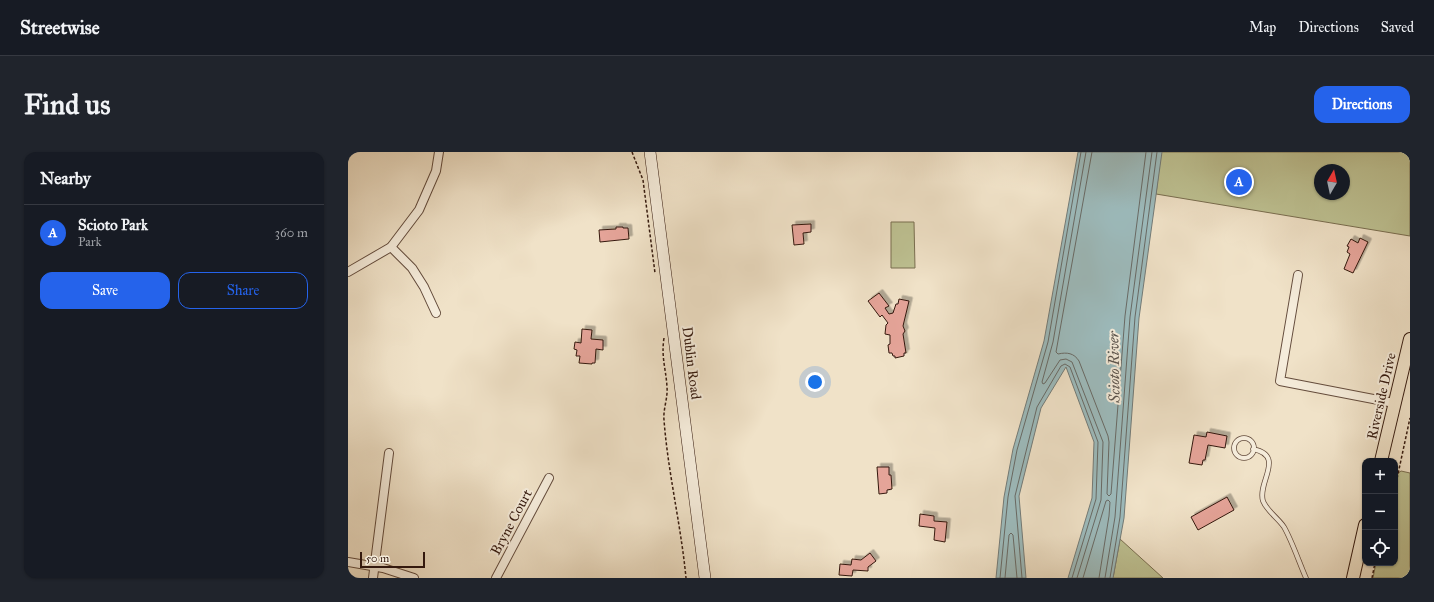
<!DOCTYPE html>
<meta charset="utf-8">
<style>
:root{--surface:#171b24;--page:#20242c;--text:#f1f3f6;--muted:#9ea1a6;--line:#363941;--accent:#2563eb}
body{margin:0;font-family:"IM FELL Great Primer",serif;background:var(--page);color:var(--text)}
.controls{position:absolute;right:12px;bottom:12px;display:grid;overflow:hidden;border-radius:8px;box-shadow:0 1px 3px #0004}
.controls button{width:36px;height:36px;display:grid;place-items:center;padding:0;border:0;border-bottom:1px solid var(--line);background:var(--surface);color:var(--text);font:20px sans-serif}
.compass{position:absolute;left:966px;top:12px;width:36px;height:36px;border-radius:50%;background:var(--surface);box-shadow:0 1px 3px #0004;rotate:9deg}
.scale{position:absolute;left:12px;bottom:10px;width:65px;box-sizing:border-box;padding-left:4px;border:2px solid #34190e;border-top:0;font-size:11px;line-height:14px;white-space:nowrap;color:#34190e;-webkit-text-stroke:3px #f5ecdb;paint-order:stroke}
.you{position:absolute;left:467px;top:230px;width:14px;height:14px;margin:-10px;border:3px solid #fff;border-radius:50%;background:#1a73e8;box-shadow:0 0 0 6px #1a73e833}
.badge{display:grid;place-items:center;width:26px;height:26px;border-radius:50%;background:var(--accent);color:#fff;font-size:13px;font-weight:700}
.pin{position:absolute;translate:-50% -50%;border:2px solid #fff;box-shadow:0 1px 4px #0006}
.list{margin:0;padding:0;list-style:none}
h2{display:flex;justify-content:space-between;align-items:center;height:52px;margin:0;padding:0 16px;font-size:17px}
h2 small{font-size:13px;font-weight:400;color:var(--muted)}
.list li{display:grid;grid-template-columns:26px 1fr auto;gap:12px;align-items:center;box-sizing:border-box;height:56px;padding:0 16px;border-top:1px solid var(--line)}
.list b{display:block;font-size:15px;white-space:nowrap}
.list p{margin:0;font-size:13px;white-space:nowrap;color:var(--muted)}
.list em{font-size:13px;font-style:normal;color:var(--muted)}
.actions{display:flex;gap:8px;padding:12px 16px}
.actions a{flex:1;padding:9px 0;border:1px solid var(--accent);border-radius:12px;text-align:center;font-size:14px;color:var(--accent)}
.actions .main{background:var(--accent);color:#fff}
.icon{flex:none;width:22px;height:22px;fill:none;stroke:currentColor;stroke-width:2;stroke-linecap:round;stroke-linejoin:round}
.map{position:relative;flex:none;width:1062px;height:426px;overflow:hidden;border-radius:12px}
header{display:flex;align-items:center;gap:24px;box-sizing:border-box;height:56px;padding:0 20px;background:var(--surface);border-bottom:1px solid var(--line)}
header strong{font-size:19px}
nav{display:flex;gap:22px;margin-inline-start:auto;font-size:14px}
.intro{display:flex;align-items:center;justify-content:space-between;box-sizing:border-box;height:96px;padding:0 24px}
h1{margin:0;font-size:28px}
.button{padding:10px 18px;border-radius:12px;background:var(--accent);color:#fff;font-size:14px;font-weight:700}
main{display:flex;gap:24px;padding:0 24px}
aside{flex:1;background:var(--surface);border-radius:12px;box-shadow:0 1px 3px #0004}
.map>svg:first-child{display:block}
.green{fill:#bec293;stroke:#796e50;fill-rule:evenodd}
.water{fill:#9dbcbe;stroke:#737b78}
.lines{fill:none;stroke-linecap:round;stroke-linejoin:round}
.shore{stroke:#686a66;stroke-width:1}
.building{fill:#e5a499;stroke:#34190e;filter:url(#shadow)}
.service-casing{stroke:#634b3c;stroke-width:5.5}
.minor-casing{stroke:#634b3c;stroke-width:10}
.secondary-casing{stroke:#34190e;stroke-width:12}
.primary-casing{stroke:#34190e;stroke-width:14}
.path{stroke:#34190e;stroke-width:1.5;stroke-dasharray:3 2;stroke-linecap:butt}
.service{stroke:#f5ecdb;stroke-width:4}
.minor{stroke:#f5ecdb;stroke-width:8}
.secondary{stroke:#f5ecdb;stroke-width:11}
.primary{stroke:#f0e2c8;stroke-width:12}
.labels{text-anchor:middle;stroke-width:4;stroke-linejoin:round;paint-order:stroke}
.street-label{font-size:14px;fill:#34190e;stroke:#f5ecdb}
.water-label{font-size:15px;font-style:italic;fill:#59524c;stroke:#f5ecdb}
</style>
<header>
<strong>Streetwise</strong>
<nav><a>Map</a><a>Directions</a><a>Saved</a></nav>
</header>
<div class="intro"><h1>Find us</h1><a class="button">Directions</a></div>
<main>
<aside>
<h2>Nearby<small></small></h2>
<ul class="list">
<li><span class="badge">A</span><div><b>Scioto Park</b><p>Park</p></div><em>360 m</em></li>
</ul>
<div class="actions"><a class="main">Save</a><a>Share</a></div>
</aside>
<div class="map">
<svg width="1062" height="426" viewBox="0 0 1062 426">
<defs>
<filter id="shadow"><feDropShadow dx="3.5" dy="-3.5" stdDeviation="0" flood-color="#0004"/></filter>
</defs>
<rect width="100%" height="100%" fill="#f0e2c8"/>
<filter id="stains"><feTurbulence type="fractalNoise" baseFrequency=".005" numOctaves="4"/><feColorMatrix values="0 0 0 0 .2 0 0 0 0 .09 0 0 0 0 .02 0 0 0 .5 -.17"/></filter>
<radialGradient id="worn" r=".72"><stop offset=".6" stop-color="#630" stop-opacity="0"/><stop offset="1" stop-color="#630" stop-opacity=".3"/></radialGradient>
<g class="green">
<path d="M 813,0 L 1062,0 L 1062,84 L 808,42 ZM 972,18 L 996,18 L 996,42 L 972,42 Z"/>
<path d="M 543,70 L 566,70 L 567,116 L 543,116 Z"/>
<path d="M 1053,319 L 1062,321 L 1062,426 L 1025,426 L 1028,411 L 1047,411 L 1047,328 L 1048,323 Z"/>
<path d="M 772,387 L 815,426 L 765,426 Z"/>
</g>
<path class="water" d="M 730,0 L 814,0 L 791,166 L 776,366 L 765,426 L 720,426 L 744,346 L 746,290 L 718,215 L 693,256 L 671,344 L 678,426 L 648,426 L 656,345 L 665,297 L 696,189 Z"/>
<g class="lines">
<g class="shore">
<path d="M 744,0 L 708,200 L 710,202 C 719,200 726,201 731,209 L 760,284 L 761,290 L 759,342 L 761,344 L 763,342 L 777,164 L 798,0"/>
<path d="M 652,426 L 660,345 L 669,298 L 700,190 L 733,0"/>
<path d="M 657,426 L 661,383 L 663,381 L 665,383 L 669,426"/>
<path d="M 674,426 L 667,344 L 689,255 L 713,214 L 717,212 L 722,215 L 750,290 L 748,347 L 724,426"/>
<path d="M 729,426 L 753,348 L 755,290 L 724,210 L 718,207 L 712,208 L 697,231 L 695,232 L 694,230 L 705,190 L 738,0"/>
<path d="M 735,426 L 758,349 L 760,348 L 762,350 L 761,364 L 751,426"/>
<path d="M 757,426 L 767,365 L 782,165 L 804,0"/>
<path d="M 762,426 L 772,365 L 787,165 L 809,0"/>
</g>
</g>
<g class="building">
<path d="M 463,72 L 463,80 L 455,81 L 456,92 L 446,93 L 444,73 Z"/>
<path d="M 268,75 L 275,75 L 275,76 L 280,76 L 281,87 L 252,90 L 251,78 L 268,77 Z"/>
<path d="M 1012,86 L 1020,90 L 1005,121 L 996,117 L 1002,102 L 999,100 L 1001,95 L 999,94 L 1003,87 L 1010,91 Z"/>
<path d="M 531,141 L 541,154 L 537,156 L 541,162 L 545,161 L 548,152 L 550,152 L 551,147 L 561,149 L 555,174 L 557,179 L 555,182 L 558,201 L 556,201 L 556,204 L 547,206 L 547,204 L 545,204 L 544,201 L 541,201 L 540,193 L 542,192 L 542,183 L 537,182 L 538,173 L 540,171 L 534,163 L 532,165 L 520,149 Z"/>
<path d="M 234,177 L 244,178 L 243,187 L 255,188 L 255,198 L 248,197 L 247,211 L 244,211 L 244,212 L 231,211 L 232,204 L 228,204 L 229,198 L 226,197 L 227,190 L 233,191 Z"/>
<path d="M 859,280 L 879,284 L 877,296 L 860,293 L 857,308 L 855,308 L 854,313 L 841,311 L 846,283 L 858,285 Z"/>
<path d="M 529,315 L 541,315 L 541,323 L 543,323 L 544,337 L 539,338 L 539,341 L 531,342 Z"/>
<path d="M 879,345 L 886,358 L 850,378 L 843,365 Z"/>
<path d="M 572,362 L 586,364 L 586,369 L 599,370 L 597,390 L 586,388 L 587,376 L 571,374 Z"/>
<path d="M 522,401 L 528,409 L 520,415 L 520,419 L 505,418 L 504,424 L 491,423 L 492,412 L 503,413 L 504,407 L 513,408 Z"/>
</g>
<g class="lines">
<g class="service-casing">
<g id="service">
<circle cx="896" cy="296" r="10"/>
<path d="M 905,297 C 938,304 909,330 915,349 C 919,359 930,366 936,375 C 944,389 951,410 958,426"/>
</g>
</g>
<g class="minor-casing">
<g id="minor">
<path d="M 43,95 L 64,116 L 76,135 L 88,161"/>
<path d="M 0,120 L 43,95 L 71,58 L 88,19 L 91,0"/>
<path d="M 950,123 L 932,229 L 1046,251"/>
<path d="M 0,410 L 35,416 L 66,426"/>
<path d="M 25,426 L 41,301"/>
<path d="M 148,426 L 201,326"/>
</g>
</g>
<g class="secondary-casing">
<path id="secondary" d="M 302,0 L 357,426"/>
</g>
<g class="primary-casing">
<g id="primary">
<path d="M 1033,309 L 1062,187"/>
<path d="M 1005,426 L 1017,373"/>
</g>
</g>
<g class="path">
<path d="M 284,0 L 295,28 L 307,121"/>
<path d="M 316,186 C 313,205 318,217 319,235 C 320,246 315,257 316,268 C 320,321 333,373 338,426"/>
<path d="M 1047,336 L 1062,266"/>
<path d="M 1024,426 L 1027,411"/>
</g>
<use href="#service" class="service"/>
<use href="#minor" class="minor"/>
<use href="#secondary" class="secondary"/>
<use href="#primary" class="primary"/>
</g>
<g class="labels">
<g class="street-label">
<text transform="translate(344 211) rotate(83)" y="5">Dublin Road</text>
<text transform="translate(1033 244) rotate(-77)" y="5">Riverside Drive</text>
<text transform="translate(163 370) rotate(-62)" y="5">Bryne Court</text>
</g>
<g class="water-label">
<text transform="translate(766 215) rotate(-91)" y="5">Scioto River</text>
</g>
</g>
<rect width="100%" height="100%" filter="url(#stains)"/>
<rect width="100%" height="100%" fill="url(#worn)"/>
</svg>
<div class="controls">
<button>+</button>
<button>−</button>
<button><svg class="icon" aria-label="locate" viewBox="0 0 24 24"><circle cx="12" cy="12" r="6"/><path d="M12 2v4M12 18v4M2 12h4M18 12h4"/></svg></button>
</div>
<svg class="compass" viewBox="-18 -18 36 36"><path d="M0-13l5 13h-10z" fill="#e53935"/><path d="M0 13l5-13h-10z" fill="#9ea1a6"/></svg>
<div class="scale">50 m</div>
<div class="you"></div>
<div class="pin badge" style="left:891px;top:30px">A</div>
</div>
</main>
